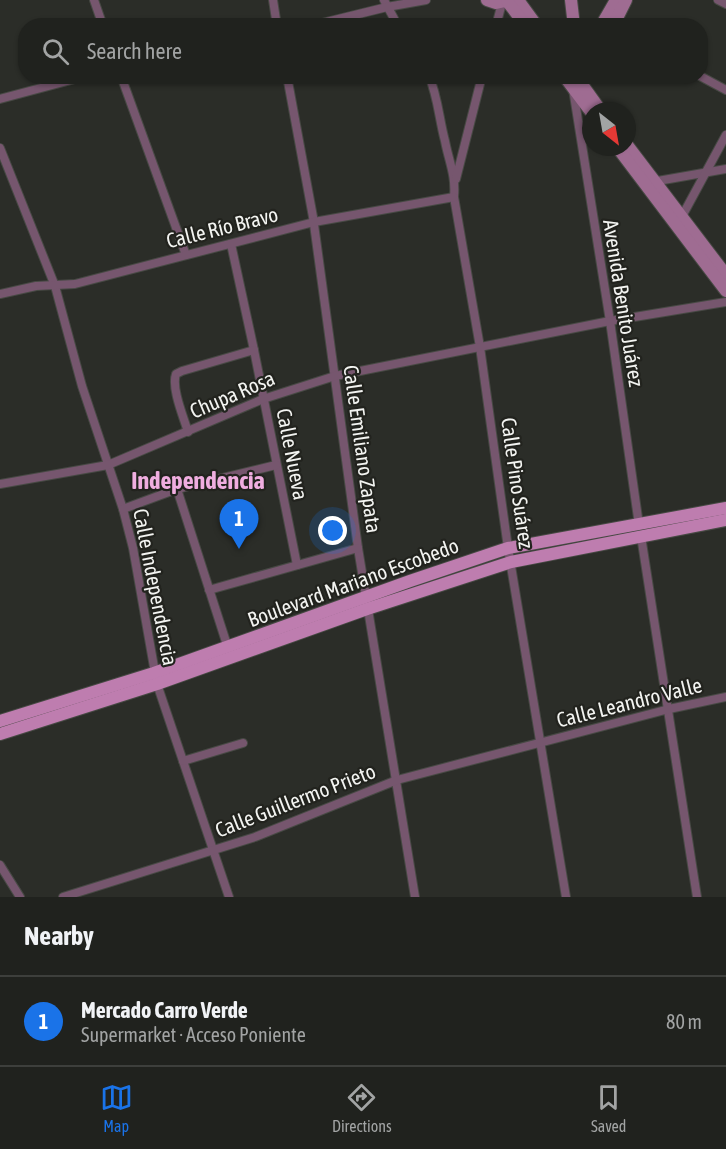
<!DOCTYPE html>
<html lang="en">
<head>
<meta charset="utf-8">
<style>
  :root { --surface:#20221e; --page:#2d2f2b; --text:#f1f3f6; --muted:#a2a4a4; --line:#3d3f3c; --accent:#1a73e8 }
  body { margin:0; font-family:"Asap Condensed",sans-serif; background:var(--page); color:var(--text) }
  .compass { position:absolute; left:582px; top:102px; width:54px; height:54px; border-radius:50%; background:var(--surface); box-shadow:0 2px 4px #0004; rotate:149deg }
  .you { position:absolute; left:333px; top:531px; width:21px; height:21px; margin:-15px; border:4px solid #fff; border-radius:50%; background:#1a73e8; box-shadow:0 0 0 9px #1a73e833 }
  .badge { display:grid; place-items:center; width:39px; height:39px; border-radius:50%; background:var(--accent); color:#fff; font-size:20px; font-weight:700 }
  .pin { position:absolute; translate:-50% -50px; filter:drop-shadow(0 2px 3px #0008) }
  .pin::after { content:''; position:absolute; top:32px; width:21px; height:18px; background:inherit; clip-path:polygon(0 0,100% 0,50% 100%) }
  .list { margin:0; padding:0; list-style:none }
  h2 { display:flex; justify-content:space-between; align-items:center; height:78px; margin:0; padding:0 24px; font-size:26px }
  h2 small { font-size:20px; font-weight:400; color:var(--muted) }
  .list li { display:grid; grid-template-columns:39px 1fr auto; gap:18px; align-items:center; box-sizing:border-box; height:90px; padding:0 24px; border-top:2px solid var(--line) }
  .list b { display:block; font-size:22px; white-space:nowrap }
  .list p { margin:0; font-size:20px; white-space:nowrap; color:var(--muted) }
  .list em { font-size:20px; font-style:normal; color:var(--muted) }
  .icon { flex:none; width:33px; height:33px; fill:none; stroke:currentColor; stroke-width:2; stroke-linecap:round; stroke-linejoin:round }
  .map { position:relative; flex:none; width:726px; height:897px; overflow:hidden }
  .search { position:absolute; background:var(--surface); box-shadow:0 2px 4px #0004; left:18px; right:18px; top:18px; height:66px; display:flex; align-items:center; gap:15px; box-sizing:border-box; padding:0 21px; border-radius:24px; color:var(--muted); font-size:22px }
  .sheet { height:168px; background:var(--surface) }
  nav { display:flex; justify-content:space-around; align-items:center; box-sizing:border-box; height:84px; border-top:2px solid var(--line); background:var(--surface); font-size:16px; color:var(--muted) }
  nav a { display:grid; justify-items:center; gap:3px }
  nav .on { color:var(--accent) }
  .map>svg:first-child { display:block }
</style>
</head>
<body>
<div class="map">
<svg width="726" height="897" viewBox="0 0 726 897">
  <rect width="100%" height="100%" fill="#2b2d28"/>
  <g fill="none" stroke-linecap="round" stroke-linejoin="round">
    <defs>
      <g id="street">
        <path d="M94,0L103,26"/>
        <path d="M273,0L277,26"/>
        <path d="M384,0L398,26"/>
        <path d="M718,0L726,4"/>
        <path d="M310,26L387,7L426,0"/>
        <path d="M496,26L502,3"/>
        <path d="M121,76L186,255"/>
        <path d="M287,76L313,217L358,548L415,897"/>
        <path d="M429,76C438,97 439,119 445,141C449,162 456,175 454,197L480,347L508,548L566,897"/>
        <path d="M700,76L726,90"/>
        <path d="M573,89L610,321L639,525L641,524"/>
        <path d="M0,99L86,76"/>
        <path d="M0,148L55,286L82,386L123,509L133,548L157,684L229,897"/>
        <path d="M456,179L482,76"/>
        <path d="M652,182L726,169"/>
        <path d="M680,220L726,135"/>
        <path d="M231,244L254,350L297,565"/>
        <path d="M0,294L36,286L75,284L314,222L454,197"/>
        <path d="M188,432C184,418 171,388 176,374L182,371L254,350"/>
        <path d="M0,484L108,465L263,399L335,376L610,321L726,302"/>
        <path d="M177,489L228,648"/>
        <path d="M123,509L177,489L276,465"/>
        <path d="M641,536L697,897"/>
        <path d="M209,590L358,548"/>
        <path d="M183,761L243,743"/>
        <path d="M0,865L20,897"/>
        <path d="M63,897L255,837L397,780L669,709L726,697"/>
      </g>
      <g id="secondary">
        <path d="M487,0L496,3L509,0"/>
        <path d="M518,0L537,26"/>
        <path d="M571,0L574,26"/>
        <path d="M507,1L526,26"/>
        <path d="M601,26L616,0"/>
        <path d="M613,26L626,0"/>
        <path d="M564,76L591,112"/>
        <path d="M576,76L601,111"/>
        <path d="M627,145L726,275"/>
        <path d="M617,147L726,291"/>
      </g>
      <g id="primary">
        <path d="M0,721L154,673L410,581L508,548L726,508"/>
        <path d="M0,734L157,684L367,609L511,562L726,520"/>
      </g>
    </defs>
    <use href="#street" stroke="#474944" stroke-width="10"/>
    <use href="#secondary" stroke="#474944" stroke-width="14"/>
    <use href="#primary" stroke="#474944" stroke-width="14"/>
    <use href="#street" stroke="#76566e" stroke-width="8"/>
    <use href="#secondary" stroke="#9f6c92" stroke-width="12"/>
    <use href="#primary" stroke="#be7daf" stroke-width="12"/>
  </g>
  <g text-anchor="middle" dominant-baseline="central" stroke-width="4.5" stroke-linejoin="round" paint-order="stroke">
    <g font-size="21" fill="#f3f4f1" stroke="#22231e">
      <text transform="translate(222 227) rotate(-14)">Calle Río Bravo</text>
      <text transform="translate(624 303) rotate(81)">Avenida Benito Juárez</text>
      <text transform="translate(232 394) rotate(-23)">Chupa Rosa</text>
      <text transform="translate(363 449) rotate(82)">Calle Emiliano Zapata</text>
      <text transform="translate(293 454) rotate(79)">Calle Nueva</text>
      <text transform="translate(518 483) rotate(82)">Calle Pino Suárez</text>
      <text transform="translate(353 582) rotate(-20)">Boulevard Mariano Escobedo</text>
      <text transform="translate(156 587) rotate(79)">Calle Independencia</text>
      <text transform="translate(629 702) rotate(-14)">Calle Leandro Valle</text>
      <text transform="translate(295 800) rotate(-21)">Calle Guillermo Prieto</text>
    </g>
    <g font-size="24" font-weight="bold" fill="#f0aee0" stroke="#22231e">
      <text x="198" y="480">Independencia</text>
    </g>
  </g>
</svg>
<svg class="compass" viewBox="-18 -18 36 36"><path d="M0-13l5 13h-10z" fill="#e53935"/><path d="M0 13l5-13h-10z" fill="#a2a4a4"/></svg>
<div class="you"></div>
<div class="pin badge" style="left:239px;top:549px">1</div>
<div class="search"><svg class="icon" aria-label="search" viewBox="0 0 24 24"><circle cx="10" cy="10" r="6"/><path d="M15 15l6 6"/></svg>Search here</div>
</div>
<section class="sheet">
<h2>Nearby<small></small></h2>
<ul class="list">
<li><span class="badge">1</span><div><b>Mercado Carro Verde</b><p>Supermarket · Acceso Poniente</p></div><em>80 m</em></li>
</ul>
</section>
<nav>
<a class="on"><svg class="icon" aria-label="map" viewBox="0 0 24 24"><path d="M3 6l6-2 6 2 6-2v14l-6 2-6-2-6 2zM9 4v14M15 6v14"/></svg>Map</a>
<a><svg class="icon" aria-label="directions" viewBox="0 0 24 24"><path d="M12 3l9 9-9 9-9-9zM9 14v-3h6M13 9l2 2-2 2"/></svg>Directions</a>
<a><svg class="icon" aria-label="saved" viewBox="0 0 24 24"><path d="M7 4h10v16l-5-4-5 4z"/></svg>Saved</a>
</nav>
</body>
</html>
